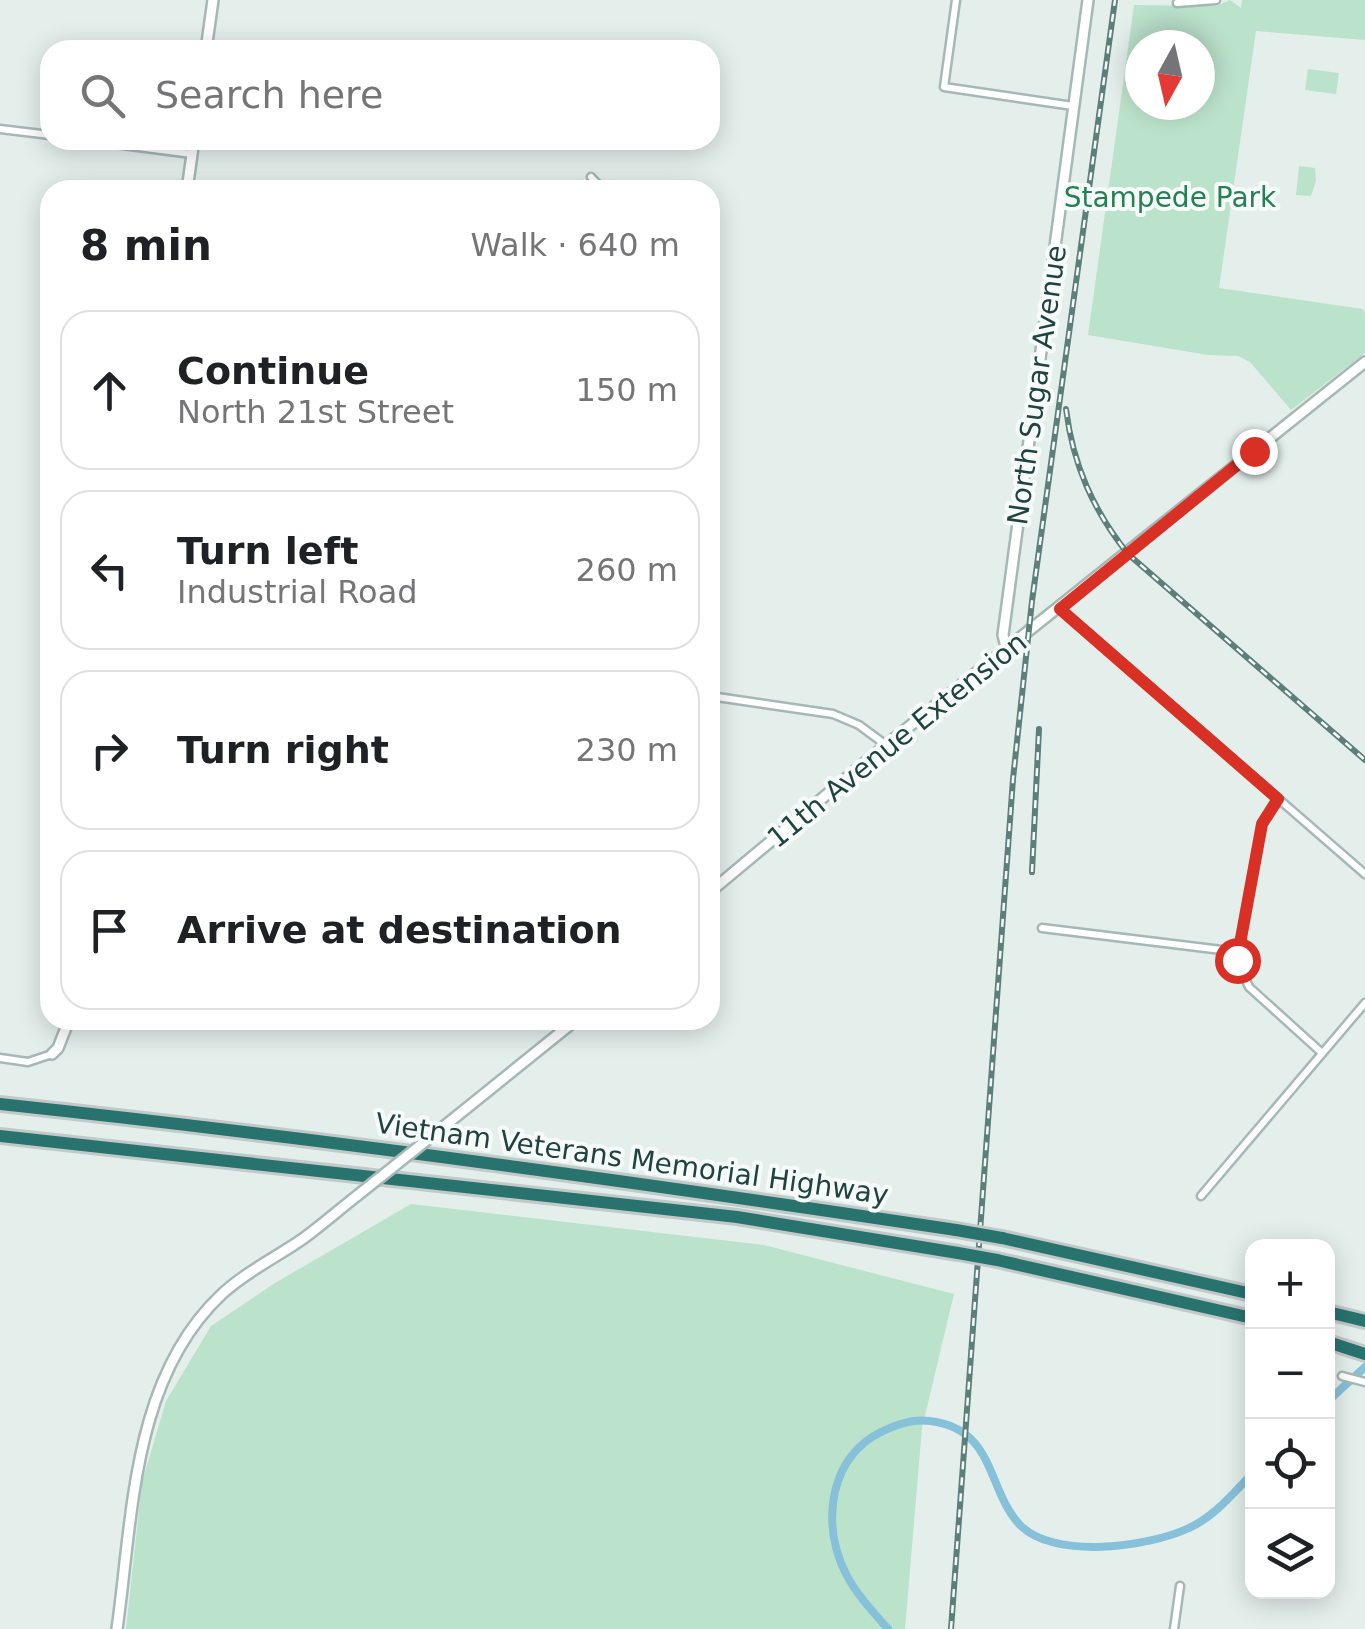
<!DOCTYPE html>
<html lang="en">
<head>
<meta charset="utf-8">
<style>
  :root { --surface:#fff; --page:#f6f6f6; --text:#202124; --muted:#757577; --line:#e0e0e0 }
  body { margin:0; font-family:"DejaVu Sans",sans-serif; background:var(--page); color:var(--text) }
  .controls { position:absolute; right:30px; bottom:30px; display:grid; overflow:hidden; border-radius:20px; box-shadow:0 5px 25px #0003 }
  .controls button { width:90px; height:90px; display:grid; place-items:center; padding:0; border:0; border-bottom:2px solid var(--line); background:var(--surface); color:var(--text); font:50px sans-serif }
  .compass { position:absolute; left:1125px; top:30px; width:90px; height:90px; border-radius:50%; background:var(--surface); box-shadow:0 5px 25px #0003; rotate:188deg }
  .stop { position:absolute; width:30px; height:30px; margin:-22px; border:8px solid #d93025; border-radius:50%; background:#fff }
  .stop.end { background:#d93025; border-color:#fff; box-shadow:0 2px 10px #0008 }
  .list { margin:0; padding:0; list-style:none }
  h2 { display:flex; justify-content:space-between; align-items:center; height:130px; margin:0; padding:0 40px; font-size:42px }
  h2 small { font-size:32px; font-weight:400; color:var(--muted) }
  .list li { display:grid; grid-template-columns:65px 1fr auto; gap:30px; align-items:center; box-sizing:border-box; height:160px; margin:0 20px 20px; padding:0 20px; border:2px solid var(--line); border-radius:30px }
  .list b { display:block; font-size:38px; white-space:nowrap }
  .list p { margin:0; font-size:32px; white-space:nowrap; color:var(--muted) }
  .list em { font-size:32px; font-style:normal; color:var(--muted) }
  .icon { flex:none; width:55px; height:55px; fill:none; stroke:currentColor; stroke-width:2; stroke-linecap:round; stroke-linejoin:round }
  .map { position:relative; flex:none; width:1365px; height:1629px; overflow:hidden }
  .search { position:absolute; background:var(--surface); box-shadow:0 5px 25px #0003; left:40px; top:40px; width:680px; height:110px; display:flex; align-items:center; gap:25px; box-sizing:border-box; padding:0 35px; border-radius:30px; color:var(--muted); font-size:38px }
  .panel { position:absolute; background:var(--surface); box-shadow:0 5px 25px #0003; left:40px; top:180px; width:680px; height:850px; border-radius:30px }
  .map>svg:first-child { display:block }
</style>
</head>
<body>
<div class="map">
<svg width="1365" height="1629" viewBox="0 0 1365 1629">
  <rect width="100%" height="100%" fill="#e4efec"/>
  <g fill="#bbe2cb" fill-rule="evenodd">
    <path d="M1230,0L1241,8L1242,0H1365V40L1256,31L1219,288L1363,309L1365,314V353L1291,410L1250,362L1238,356L1208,355L1088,335L1134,5L1216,6ZM1200,45V105H1140V45Z"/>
    <path d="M1308,69L1339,73L1336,94L1305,90Z"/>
    <path d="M1299,166L1315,168L1316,181L1311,196L1296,195Z"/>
    <path d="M411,1204L764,1245L954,1294L922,1428L905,1629H126L142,1482L166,1401L211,1326L275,1283Z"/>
  </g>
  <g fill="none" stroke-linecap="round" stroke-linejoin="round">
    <g stroke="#87c1d9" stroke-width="8">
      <path d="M1328,1401L1365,1367"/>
      <path d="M888,1629C873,1612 857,1595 846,1574C823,1529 827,1467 872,1437C889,1427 910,1418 930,1421C996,1429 986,1489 1020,1525C1054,1560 1149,1547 1189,1528C1214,1517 1233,1493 1252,1474"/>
    </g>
    <defs>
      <g id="minor">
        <path d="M956,0L944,87L1073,106"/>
        <path d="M1177,3L1216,0"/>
        <path d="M0,129L50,135"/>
        <path d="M84,140L192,154"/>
        <path d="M591,177L603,190"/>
        <path d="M710,394L713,395"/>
        <path d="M1060,609L1365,874"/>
        <path d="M710,696L833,714L859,725L886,745"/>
        <path d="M1277,799L1262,823L1237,960L1249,987L1322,1053"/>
        <path d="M1042,928L1238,952"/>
        <path d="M0,1058L28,1062L52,1054"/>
        <path d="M1201,1196L1365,1003"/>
        <path d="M1342,1376L1365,1382"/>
        <path d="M1174,1629L1180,1586"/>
      </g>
      <g id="tertiary">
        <path d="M206,50L213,0"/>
        <path d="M187,190L194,140"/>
        <path d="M1007,651L1003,635L1088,0"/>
        <path d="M710,892L886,745L1365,362"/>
        <path d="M52,1054L58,1048L69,1020"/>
        <path d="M432,1136L576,1020"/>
        <path d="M117,1629C133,1515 132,1378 222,1294C247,1271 277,1257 304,1238C323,1224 340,1209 358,1195"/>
      </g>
      <g id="motorway">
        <path d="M0,1104C319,1138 638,1182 956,1230"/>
        <path d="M0,1136L737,1217L958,1253"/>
        <path d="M1002,1238L1252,1294"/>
        <path d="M997,1260L1252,1318"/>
        <path d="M1328,1312L1365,1321"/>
        <path d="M1328,1342L1365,1354"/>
      </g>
    </defs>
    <use href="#minor" stroke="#a6b8b5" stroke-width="11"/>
    <use href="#tertiary" stroke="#a6b8b5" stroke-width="14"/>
    <use href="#motorway" stroke="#c1cac9" stroke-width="18"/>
    <use href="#minor" stroke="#fff" stroke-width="6"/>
    <use href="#tertiary" stroke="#fff" stroke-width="9"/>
    <use href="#motorway" stroke="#29736e" stroke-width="12"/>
    <defs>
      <g id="rail">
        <path d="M1066,409C1073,465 1093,510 1128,554L1365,760"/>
        <path d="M1032,872L1039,729"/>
        <path d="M951,1629L1013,779L1032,601L1115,0"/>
      </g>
    </defs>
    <use href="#rail" stroke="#5c7f7a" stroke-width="6"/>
    <use href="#rail" stroke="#f6fbf9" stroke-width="2.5" stroke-dasharray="8" stroke-linecap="butt"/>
    <defs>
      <path id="tertiary-bridge" d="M358,1195L432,1136"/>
      <g id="motorway-bridge">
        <path d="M956,1230L1002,1238"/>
        <path d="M958,1253L997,1260"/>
      </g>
    </defs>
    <use href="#tertiary-bridge" stroke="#a6b8b5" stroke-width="14" stroke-linecap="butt"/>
    <use href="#motorway-bridge" stroke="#c1cac9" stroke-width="18" stroke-linecap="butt"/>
    <use href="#tertiary-bridge" stroke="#fff" stroke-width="9"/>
    <use href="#motorway-bridge" stroke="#29736e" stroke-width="12"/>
  </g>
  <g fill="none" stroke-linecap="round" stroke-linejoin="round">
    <path stroke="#d93025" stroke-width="12" d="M1237,960L1262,824L1278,799L1060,609L1254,451"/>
  </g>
  <g text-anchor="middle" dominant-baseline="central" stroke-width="8" stroke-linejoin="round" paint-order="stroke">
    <g font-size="28" fill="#267f55" stroke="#f6fbf9">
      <text x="1170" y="197">Stampede Park</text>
    </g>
    <g font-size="28" fill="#21433f" stroke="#f6fbf9">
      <text transform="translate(1037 385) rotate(-82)">North Sugar Avenue</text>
      <text transform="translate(897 740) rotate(-39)">11th Avenue Extension</text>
      <text transform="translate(632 1159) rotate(8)">Vietnam Veterans Memorial Highway</text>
    </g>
  </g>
</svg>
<div class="controls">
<button>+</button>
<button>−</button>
<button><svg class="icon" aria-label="locate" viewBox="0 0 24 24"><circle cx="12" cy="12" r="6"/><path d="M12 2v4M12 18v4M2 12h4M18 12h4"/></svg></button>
<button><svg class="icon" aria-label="layers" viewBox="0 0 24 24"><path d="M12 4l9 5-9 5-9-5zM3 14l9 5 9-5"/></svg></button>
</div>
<svg class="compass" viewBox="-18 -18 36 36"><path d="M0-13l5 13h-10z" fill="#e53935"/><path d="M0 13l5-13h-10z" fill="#757577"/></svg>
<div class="stop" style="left:1237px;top:960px"></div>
<div class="stop end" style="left:1254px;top:451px"></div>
<div class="search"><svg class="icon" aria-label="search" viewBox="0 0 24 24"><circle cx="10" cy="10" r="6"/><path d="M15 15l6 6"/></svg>Search here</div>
<section class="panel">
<h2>8 min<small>Walk · 640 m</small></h2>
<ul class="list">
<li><svg class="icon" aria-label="ahead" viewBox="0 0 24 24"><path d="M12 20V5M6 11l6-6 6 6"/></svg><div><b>Continue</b><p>North 21st Street</p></div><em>150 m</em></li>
<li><svg class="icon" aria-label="left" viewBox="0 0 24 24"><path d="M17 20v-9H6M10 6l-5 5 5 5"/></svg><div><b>Turn left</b><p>Industrial Road</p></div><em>260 m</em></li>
<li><svg class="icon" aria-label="right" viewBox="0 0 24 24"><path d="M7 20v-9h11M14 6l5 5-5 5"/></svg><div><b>Turn right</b></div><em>230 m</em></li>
<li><svg class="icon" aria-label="arrive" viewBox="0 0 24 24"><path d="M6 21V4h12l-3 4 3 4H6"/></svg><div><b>Arrive at destination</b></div></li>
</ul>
</section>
</div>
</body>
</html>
